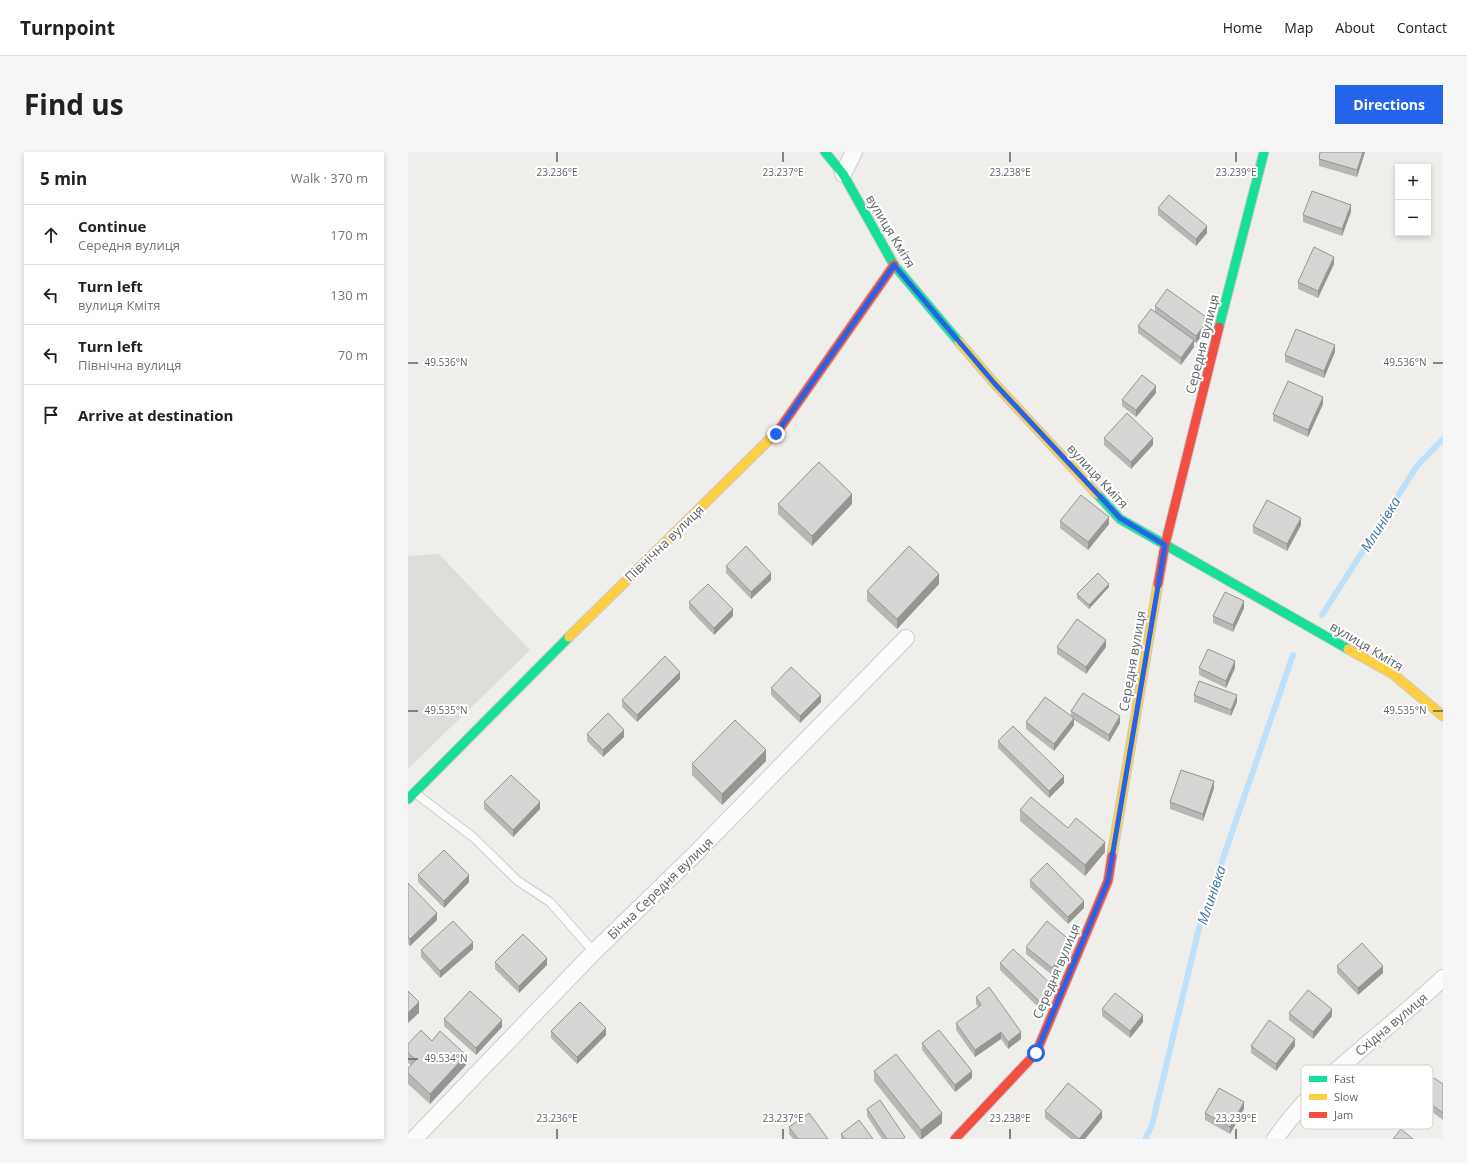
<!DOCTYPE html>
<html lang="en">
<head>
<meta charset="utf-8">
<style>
  :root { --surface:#fff; --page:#f6f6f6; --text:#202124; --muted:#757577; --line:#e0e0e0; --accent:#2563eb }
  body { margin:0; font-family:"Open Sans",sans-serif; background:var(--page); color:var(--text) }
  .controls { position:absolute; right:12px; top:12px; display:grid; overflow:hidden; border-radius:0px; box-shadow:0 2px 6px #0003 }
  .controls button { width:36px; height:36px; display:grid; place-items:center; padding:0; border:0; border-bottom:1px solid var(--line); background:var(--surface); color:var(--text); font:20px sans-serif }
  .stop { position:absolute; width:12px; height:12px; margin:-9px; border:3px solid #2563eb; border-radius:50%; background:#fff }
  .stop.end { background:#2563eb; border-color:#fff; box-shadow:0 1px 4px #0008 }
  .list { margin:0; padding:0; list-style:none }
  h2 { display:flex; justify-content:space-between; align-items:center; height:52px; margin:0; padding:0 16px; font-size:17px }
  h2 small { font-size:13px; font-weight:400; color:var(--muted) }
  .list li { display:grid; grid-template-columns:26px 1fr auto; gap:12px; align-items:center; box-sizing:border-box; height:60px; padding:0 16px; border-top:1px solid var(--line) }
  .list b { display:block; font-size:15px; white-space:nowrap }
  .list p { margin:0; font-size:13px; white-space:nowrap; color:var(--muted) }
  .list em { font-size:13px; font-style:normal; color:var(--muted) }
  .icon { flex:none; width:22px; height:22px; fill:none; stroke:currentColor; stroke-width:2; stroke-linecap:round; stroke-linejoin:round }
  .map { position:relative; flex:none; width:1035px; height:987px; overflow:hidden; border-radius:0px }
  header { display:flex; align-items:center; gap:24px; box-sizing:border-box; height:56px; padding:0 20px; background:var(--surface); border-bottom:1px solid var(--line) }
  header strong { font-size:19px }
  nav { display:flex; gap:22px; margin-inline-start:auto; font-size:14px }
  .intro { display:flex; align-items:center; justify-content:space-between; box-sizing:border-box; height:96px; padding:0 24px }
  h1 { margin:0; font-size:28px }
  .button { padding:10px 18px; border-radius:0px; background:var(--accent); color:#fff; font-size:14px; font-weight:700 }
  main { display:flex; gap:24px; padding:0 24px }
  aside { flex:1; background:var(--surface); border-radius:0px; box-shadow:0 2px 6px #0003 }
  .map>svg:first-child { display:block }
</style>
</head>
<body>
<header>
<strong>Turnpoint</strong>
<nav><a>Home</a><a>Map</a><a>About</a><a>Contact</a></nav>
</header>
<div class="intro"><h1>Find us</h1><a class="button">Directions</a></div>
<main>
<aside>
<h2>5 min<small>Walk · 370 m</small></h2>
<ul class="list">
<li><svg class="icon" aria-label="ahead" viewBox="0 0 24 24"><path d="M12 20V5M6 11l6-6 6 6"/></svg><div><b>Continue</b><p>Середня вулиця</p></div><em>170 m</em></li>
<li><svg class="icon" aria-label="left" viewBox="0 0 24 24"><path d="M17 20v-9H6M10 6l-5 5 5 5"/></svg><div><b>Turn left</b><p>вулиця Кмітя</p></div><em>130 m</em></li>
<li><svg class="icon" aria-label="left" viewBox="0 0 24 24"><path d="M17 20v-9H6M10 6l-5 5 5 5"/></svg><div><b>Turn left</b><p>Північна вулиця</p></div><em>70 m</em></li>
<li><svg class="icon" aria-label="arrive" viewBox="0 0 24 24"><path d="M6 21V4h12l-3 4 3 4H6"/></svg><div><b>Arrive at destination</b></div></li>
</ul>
</aside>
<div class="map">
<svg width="1035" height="987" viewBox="0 0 1035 987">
  <rect width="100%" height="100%" fill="#efeeea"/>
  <path fill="#dfddda" d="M31,402L122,498L0,617V404Z"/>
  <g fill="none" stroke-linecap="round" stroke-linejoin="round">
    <g stroke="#bfe0f9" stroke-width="6">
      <path d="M914,463L1009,314L1035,287"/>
      <path d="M737,987L744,973L791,776L885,503"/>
    </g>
    <defs>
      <path id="lane" d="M7,641L65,685L110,729L142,750L186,800"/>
      <g id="street">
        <path d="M435,22L446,0"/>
        <path d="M6,987L186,800L284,705L498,486"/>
        <path d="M867,987C913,921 978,881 1035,826"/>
      </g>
      <g id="fast">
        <path d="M417,0L435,22L486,113L551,190"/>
        <path d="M811,175L856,0"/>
        <path d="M689,342L712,367L940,497"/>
        <path d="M0,647L161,485"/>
      </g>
      <g id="slow">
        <path d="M551,190L587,232L689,342"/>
        <path d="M161,485L370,279"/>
        <path d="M940,497L985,522L1035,564"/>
        <path d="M704,704L750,432"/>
      </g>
      <g id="jam">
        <path d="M370,279L486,113"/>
        <path d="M750,432L757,393L811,175"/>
        <path d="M547,987L628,901L700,729L704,704"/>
      </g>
    </defs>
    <use href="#lane" stroke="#cbcccc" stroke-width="10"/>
    <use href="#street" stroke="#cbcccc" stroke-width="18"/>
    <use href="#fast" stroke="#cacacb" stroke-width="11"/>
    <use href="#slow" stroke="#cacacb" stroke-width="11"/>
    <use href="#jam" stroke="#cacacb" stroke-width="11"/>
    <use href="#lane" stroke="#fdfcfc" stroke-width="8"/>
    <use href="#street" stroke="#fdfcfc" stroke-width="16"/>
    <use href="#fast" stroke="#16e098" stroke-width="9"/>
    <use href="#slow" stroke="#ffcf43" stroke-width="9"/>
    <use href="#jam" stroke="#f24e42" stroke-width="9"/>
  </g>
  <g fill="#b8b7b5">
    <path d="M912,0H957L949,25L911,14V7Z"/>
    <path d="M750,56L799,81L788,94L750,63Z"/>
    <path d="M943,60L934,84L895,70V63Z"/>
    <path d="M926,112L910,146L890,137V130Z"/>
    <path d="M747,154L801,174L788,191L786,190V195L773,213L730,181V174L747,159Z"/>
    <path d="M927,200L916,226L877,210V203Z"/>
    <path d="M748,241L728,265L714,254V248Z"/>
    <path d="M915,252L900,285L865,269V262Z"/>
    <path d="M696,286L745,293L723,317L696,293Z"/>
    <path d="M370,352H444L404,394L370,362Z"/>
    <path d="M652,369L701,372L680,398L652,376Z"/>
    <path d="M893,373L879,399L845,381V374Z"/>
    <path d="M318,414L363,428L343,447L318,421Z"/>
    <path d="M531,432L489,477L459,449V439Z"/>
    <path d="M701,435L681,457L669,446V442Z"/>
    <path d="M281,450L325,464L306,483L281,457Z"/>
    <path d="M836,456L825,480L805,471V464Z"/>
    <path d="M649,495H698L678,522L649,502Z"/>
    <path d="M791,516H827L818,536L791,523Z"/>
    <path d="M272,527L229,570L214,555V548Z"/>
    <path d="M363,536L413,550L392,571L363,543Z"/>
    <path d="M786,543L829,550L823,564L786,550Z"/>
    <path d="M663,559L712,571L701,590L666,568V573L646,599L618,577V570L663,564Z"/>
    <path d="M179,582L216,585L195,605L179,589Z"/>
    <path d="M590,589L656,631L641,646L590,596Z"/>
    <path d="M358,609L314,653L284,623V612Z"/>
    <path d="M806,636L795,669L762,657V650Z"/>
    <path d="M76,650L132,657L105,685L76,657Z"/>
    <path d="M612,658L660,676L697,700L677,724L612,669Z"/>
    <path d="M10,723L61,730L36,756L10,730Z"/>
    <path d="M622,728L676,756L660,772L622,735Z"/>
    <path d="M0,731L29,768L2,794L0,792Z"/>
    <path d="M618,795L665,798L644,823L618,802Z"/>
    <path d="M65,797L32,826L13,805V798Z"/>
    <path d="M87,810L139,813L111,841L87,817Z"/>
    <path d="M592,811L646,842L632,857L592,818Z"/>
    <path d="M929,814L975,821L950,843L929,821Z"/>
    <path d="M568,845L613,887L600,897L593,887L567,905L548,878V871L570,855L568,852Z"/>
    <path d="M694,857L735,870L722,886L694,864Z"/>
    <path d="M881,861L924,864L905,887L881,868Z"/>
    <path d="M36,867L94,875L68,903L36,874Z"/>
    <path d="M143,879L198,883L169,912L143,886Z"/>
    <path d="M24,889L58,913L22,952L0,932V916L3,913L0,911V892Z"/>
    <path d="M514,891L564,926L547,940L514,898Z"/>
    <path d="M843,894H887L868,919L843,901Z"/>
    <path d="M466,919L534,971L514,987H512L466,929Z"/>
    <path d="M1035,932V968L1012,951V944Z"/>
    <path d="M459,957L497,987H474L459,964Z"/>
    <path d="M836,957L822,982L797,968V961Z"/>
    <path d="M637,959L694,966L677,987H663L637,966Z"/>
    <path d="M381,975L420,987H385L381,982Z"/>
    <path d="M433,982L465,987H433Z"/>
  </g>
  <g fill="#969594">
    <path d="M955,0H957L949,25V18Z"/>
    <path d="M943,53V60L934,84V77Z"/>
    <path d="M799,74V81L788,94V87Z"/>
    <path d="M926,105V112L910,146V139Z"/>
    <path d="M801,167V174L788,191V184Z"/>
    <path d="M786,188V195L773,213V206Z"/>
    <path d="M927,193V200L916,226V219Z"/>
    <path d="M748,234V241L728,265V258Z"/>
    <path d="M915,245V252L900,285V278Z"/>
    <path d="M745,286V293L723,317V310Z"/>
    <path d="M444,342V352L404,394V384Z"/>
    <path d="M701,365V372L680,398V390Z"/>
    <path d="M893,366V373L879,399V392Z"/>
    <path d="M363,421V428L343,447V440Z"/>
    <path d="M531,422V432L489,477V467Z"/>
    <path d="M701,432V435L681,457V453Z"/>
    <path d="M836,449V456L825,480V473Z"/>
    <path d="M325,457V464L306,483V476Z"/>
    <path d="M698,488V495L678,522V515Z"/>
    <path d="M827,509V516L818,536V529Z"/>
    <path d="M272,520V527L229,570V563Z"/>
    <path d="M413,543V550L392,571V564Z"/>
    <path d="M829,543V550L823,564V558Z"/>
    <path d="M712,564V571L701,590V583Z"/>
    <path d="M666,566V573L646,599V592Z"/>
    <path d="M216,578V585L195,605V598Z"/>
    <path d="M358,598V609L314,653V642Z"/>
    <path d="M656,624V631L641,646V639Z"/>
    <path d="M806,629V636L795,669V662Z"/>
    <path d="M132,650V657L105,685V678Z"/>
    <path d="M697,690V700L677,724V713Z"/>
    <path d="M61,723V730L36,756V749Z"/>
    <path d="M676,749V756L660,772V765Z"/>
    <path d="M29,761V768L2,794V787Z"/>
    <path d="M65,790V797L32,826V819Z"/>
    <path d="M665,791V798L644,823V816Z"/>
    <path d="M139,806V813L111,841V834Z"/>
    <path d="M975,814V821L950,843V836Z"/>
    <path d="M646,835V842L632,857V850Z"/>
    <path d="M11,850V861L0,871V861Z"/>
    <path d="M924,857V864L905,887V880Z"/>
    <path d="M735,863V870L722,886V879Z"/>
    <path d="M94,868V875L68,903V896Z"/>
    <path d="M198,876V883L169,912V905Z"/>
    <path d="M593,880V887L567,905V898Z"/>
    <path d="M613,880V887L600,897V890Z"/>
    <path d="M887,887V894L868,919V912Z"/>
    <path d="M58,903V913L22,952V942Z"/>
    <path d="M564,919V926L547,940V933Z"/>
    <path d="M836,950V957L822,982V975Z"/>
    <path d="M694,959V966L677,987H671Z"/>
    <path d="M534,961V971L514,987H513V978Z"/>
  </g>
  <g fill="#d6d5d3" stroke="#969594">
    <path d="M912,0H955L949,18L911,7Z"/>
    <path d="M904,39L943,53L934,77L895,63Z"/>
    <path d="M761,43L799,74L788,87L750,56Z"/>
    <path d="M906,95L926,105L910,139L890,130Z"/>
    <path d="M759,137L801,167L788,184L747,154Z"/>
    <path d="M743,157L786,188L773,206L730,174Z"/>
    <path d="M888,177L927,193L916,219L877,203Z"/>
    <path d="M734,223L748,234L728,258L714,248Z"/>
    <path d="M880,229L915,245L900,278L865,262Z"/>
    <path d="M719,261L745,286L723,310L696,286Z"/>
    <path d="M411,310L444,342L404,384L370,352Z"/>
    <path d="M673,343L701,365L680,390L652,369Z"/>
    <path d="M859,348L893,366L879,392L845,374Z"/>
    <path d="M338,394L363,421L343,440L318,414Z"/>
    <path d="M501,394L531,422L489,467L459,439Z"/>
    <path d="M690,421L701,432L681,453L669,442Z"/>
    <path d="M300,432L325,457L306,476L281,450Z"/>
    <path d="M817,440L836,449L825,473L805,464Z"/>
    <path d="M669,467L698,488L678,515L649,495Z"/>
    <path d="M800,497L827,509L818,529L791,516Z"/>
    <path d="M257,504L272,520L229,563L214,548Z"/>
    <path d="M383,515L413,543L392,564L363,536Z"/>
    <path d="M791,529L829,543L823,558L786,543Z"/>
    <path d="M675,541L712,564L701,583L663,559Z"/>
    <path d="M637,545L666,566L646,592L618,570Z"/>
    <path d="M200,561L216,578L195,598L179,582Z"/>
    <path d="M327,568L358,598L314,642L284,612Z"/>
    <path d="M605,574L656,624L641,639L590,589Z"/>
    <path d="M773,618L806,629L795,662L762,650Z"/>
    <path d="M103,623L132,650L105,678L76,650Z"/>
    <path d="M623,645L660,676L668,666L697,690L677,713L612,658Z"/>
    <path d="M36,698L61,723L36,749L10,723Z"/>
    <path d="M639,711L676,749L660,765L622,728Z"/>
    <path d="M0,731L29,761L2,787L0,785Z"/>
    <path d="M45,769L65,790L32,819L13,798Z"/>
    <path d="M639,769L665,791L644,816L618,795Z"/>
    <path d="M115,782L139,806L111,834L87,810Z"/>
    <path d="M954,791L975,814L950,836L929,814Z"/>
    <path d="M605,797L646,835L632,850L592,811Z"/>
    <path d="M581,835L613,880L600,890L593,880L567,898L548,871L573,853L568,845Z"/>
    <path d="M900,838L924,857L905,880L881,861Z"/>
    <path d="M0,839L11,850L0,861Z"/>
    <path d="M62,839L94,868L68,896L36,867Z"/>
    <path d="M707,841L735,863L722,879L694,857Z"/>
    <path d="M172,850L198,876L169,905L143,879Z"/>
    <path d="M861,868L887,887L868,912L843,894Z"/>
    <path d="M13,878L24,889L32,879L58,903L22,942L0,921V916L8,908L0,901V892Z"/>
    <path d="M531,878L564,919L547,933L514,891Z"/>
    <path d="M488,902L534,961L513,978L466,919Z"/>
    <path d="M1026,926L1035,932V961L1012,944Z"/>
    <path d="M660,931L694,959L671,987L637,959Z"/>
    <path d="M811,936L836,950L822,975L797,961Z"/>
    <path d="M472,948L497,985L495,987H479L459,957Z"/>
    <path d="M401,961L420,987H390L381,975Z"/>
    <path d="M451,968L465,987H437L433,982Z"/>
    <path d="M993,977L1005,987H985Z"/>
  </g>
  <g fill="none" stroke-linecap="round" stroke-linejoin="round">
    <path stroke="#2563eb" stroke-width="5" d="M368,282L486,113L587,232L712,366L757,393L700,729L628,901"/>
  </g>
  <path fill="none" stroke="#5f6368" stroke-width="1.5" d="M149,0V10M375,0V10M602,0V10M828,0V10M0,211H10M1025,211H1035M0,559H10M1025,559H1035M0,907H10M149,977V987M375,977V987M602,977V987M828,977V987"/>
  <g text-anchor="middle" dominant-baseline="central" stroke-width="4" stroke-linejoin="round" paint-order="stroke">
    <g font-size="13" fill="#5f6368" stroke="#fff">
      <text transform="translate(483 79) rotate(59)">вулиця Кмітя</text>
      <text transform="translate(794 192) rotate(-76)">Середня вулиця</text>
      <text transform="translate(690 324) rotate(47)">вулиця Кмітя</text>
      <text transform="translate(256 391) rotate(-44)">Північна вулиця</text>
      <text transform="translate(959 494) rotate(31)">вулиця Кмітя</text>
      <text transform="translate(724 509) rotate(-80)">Середня вулиця</text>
      <text transform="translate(252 736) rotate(-44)">Бічна Середня вулиця</text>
      <text transform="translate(648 819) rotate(-67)">Середня вулиця</text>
      <text transform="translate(983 872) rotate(-40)">Східна вулиця</text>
    </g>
    <g font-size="14" font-style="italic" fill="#4174aa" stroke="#fff">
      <text transform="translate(972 372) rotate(-58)">Млинівка</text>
      <text transform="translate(803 743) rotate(-71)">Млинівка</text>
    </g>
  </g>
  <rect x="893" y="913" width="132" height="64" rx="6" fill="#fff" stroke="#cfd0d2" stroke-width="1"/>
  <rect x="901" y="924" width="18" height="6" fill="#16e098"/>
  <rect x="901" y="942" width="18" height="6" fill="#ffcf43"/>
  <rect x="901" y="960" width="18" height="6" fill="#f24e42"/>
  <g font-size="11" fill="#5f6368">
    <text x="926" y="931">Fast</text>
    <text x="926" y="949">Slow</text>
    <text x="926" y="967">Jam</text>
  </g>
  <g font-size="10" text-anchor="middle" fill="#5f6368" stroke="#fff" stroke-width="4" stroke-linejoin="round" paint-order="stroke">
    <text x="149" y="24">23.236°E</text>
    <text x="375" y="24">23.237°E</text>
    <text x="602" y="24">23.238°E</text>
    <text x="828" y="24">23.239°E</text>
    <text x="38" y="214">49.536°N</text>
    <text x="997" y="214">49.536°N</text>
    <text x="38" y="562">49.535°N</text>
    <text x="997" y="562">49.535°N</text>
    <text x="38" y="910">49.534°N</text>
    <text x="149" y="970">23.236°E</text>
    <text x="375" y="970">23.237°E</text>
    <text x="602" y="970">23.238°E</text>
    <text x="828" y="970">23.239°E</text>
  </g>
</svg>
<div class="controls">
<button>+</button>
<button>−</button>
</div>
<div class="stop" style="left:628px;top:901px"></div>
<div class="stop end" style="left:368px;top:282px"></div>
</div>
</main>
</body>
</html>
